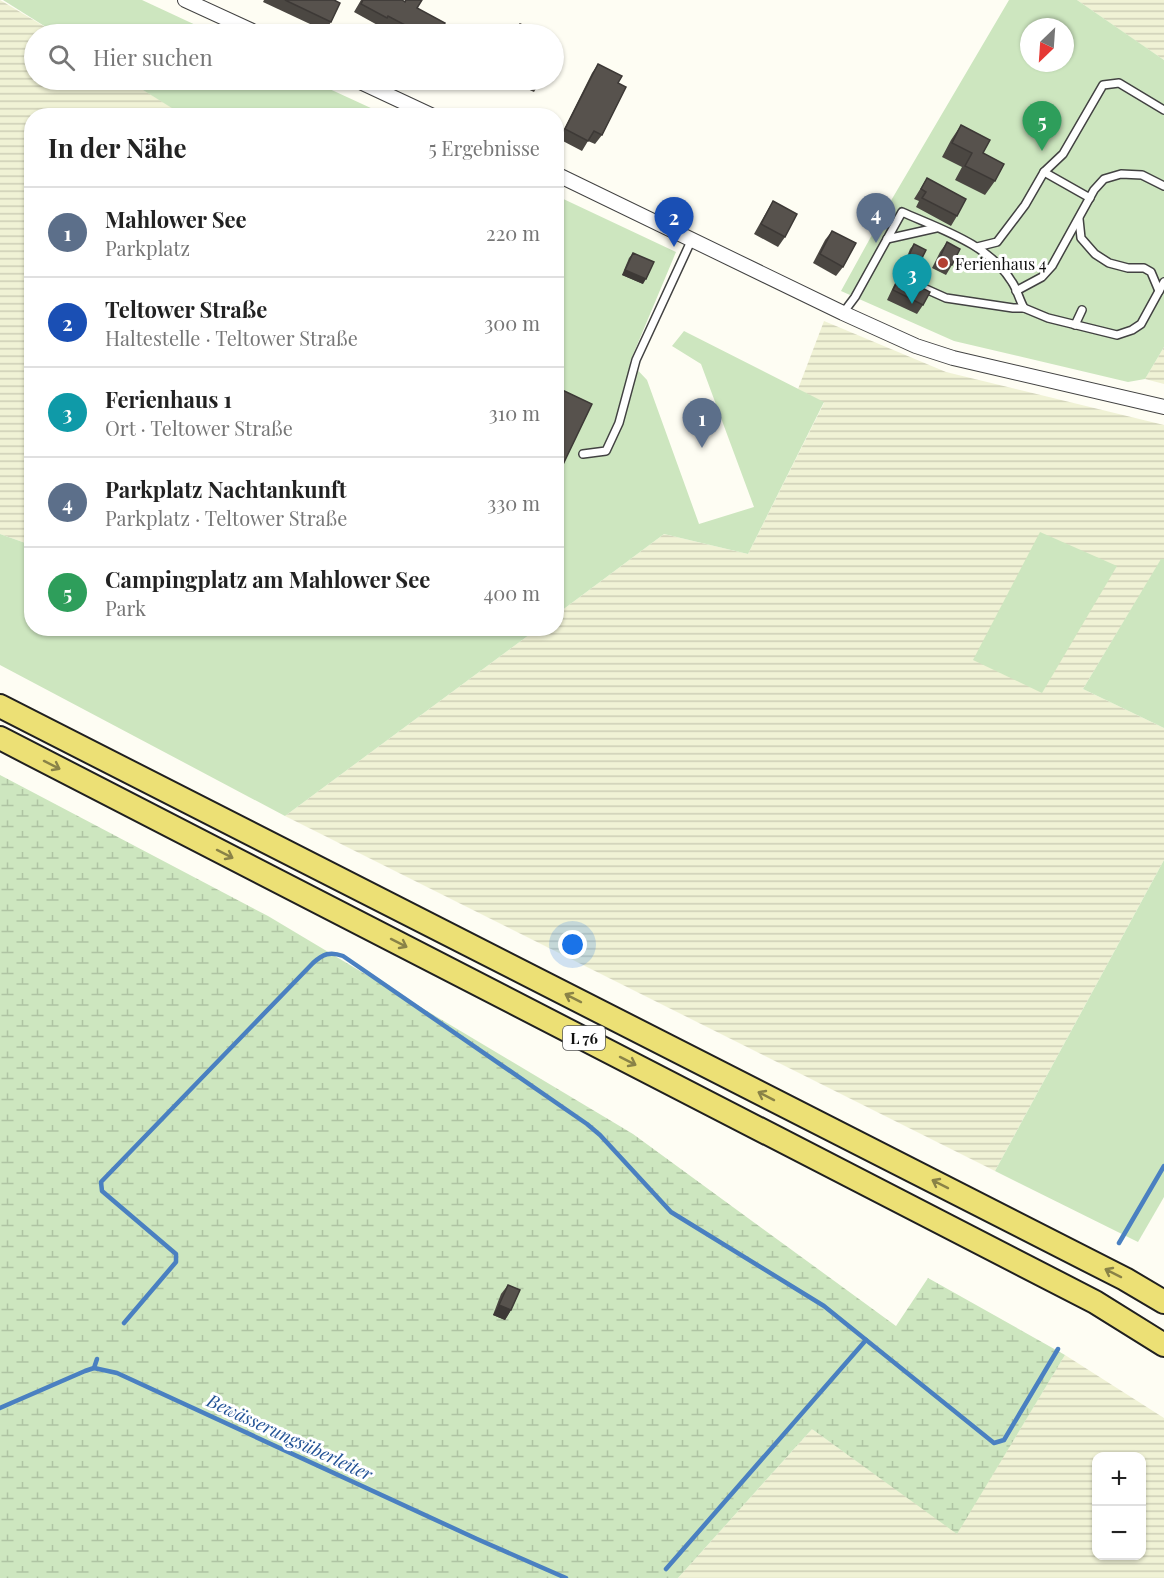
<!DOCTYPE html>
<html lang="de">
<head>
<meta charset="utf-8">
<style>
  :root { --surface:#fff; --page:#f6f6f6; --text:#222; --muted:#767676; --line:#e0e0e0; --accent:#b34034 }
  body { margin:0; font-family:"Playfair Display",serif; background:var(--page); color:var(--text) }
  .controls { position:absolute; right:18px; bottom:18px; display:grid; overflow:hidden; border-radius:12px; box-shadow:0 2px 4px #0004 }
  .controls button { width:54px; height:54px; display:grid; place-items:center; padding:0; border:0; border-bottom:2px solid var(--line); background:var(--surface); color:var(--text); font:30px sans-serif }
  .compass { position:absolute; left:1020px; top:18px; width:54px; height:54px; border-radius:50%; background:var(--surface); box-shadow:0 2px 4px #0004; rotate:205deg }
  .you { position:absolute; left:573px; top:945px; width:21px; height:21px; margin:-15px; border:4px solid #fff; border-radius:50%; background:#1a73e8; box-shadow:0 0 0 9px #1a73e833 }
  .badge { display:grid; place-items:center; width:39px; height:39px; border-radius:50%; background:var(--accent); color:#fff; font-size:20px; font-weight:700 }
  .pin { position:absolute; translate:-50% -50px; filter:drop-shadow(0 2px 3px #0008) }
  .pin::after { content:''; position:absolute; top:32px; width:21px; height:18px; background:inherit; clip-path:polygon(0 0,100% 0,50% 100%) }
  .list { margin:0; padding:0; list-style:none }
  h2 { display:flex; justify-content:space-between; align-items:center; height:78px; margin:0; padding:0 24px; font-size:26px }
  h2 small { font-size:20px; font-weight:400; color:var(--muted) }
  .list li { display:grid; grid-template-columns:39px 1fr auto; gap:18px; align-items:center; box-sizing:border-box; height:90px; padding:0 24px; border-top:2px solid var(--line) }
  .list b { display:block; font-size:22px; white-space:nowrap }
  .list p { margin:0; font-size:20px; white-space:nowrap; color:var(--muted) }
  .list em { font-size:20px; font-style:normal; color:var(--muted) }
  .icon { flex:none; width:33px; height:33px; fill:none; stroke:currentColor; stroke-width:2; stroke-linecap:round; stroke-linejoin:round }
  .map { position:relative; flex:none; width:1164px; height:1578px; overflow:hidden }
  .search { position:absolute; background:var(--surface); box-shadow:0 2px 4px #0004; left:24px; top:24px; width:540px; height:66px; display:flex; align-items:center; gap:15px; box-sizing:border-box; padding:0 21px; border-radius:33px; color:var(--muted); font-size:22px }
  .panel { position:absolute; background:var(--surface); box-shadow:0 2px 4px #0004; left:24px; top:108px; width:540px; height:528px; border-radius:24px }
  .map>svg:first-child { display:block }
</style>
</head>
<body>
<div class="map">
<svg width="1164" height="1578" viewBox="0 0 1164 1578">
  <defs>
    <pattern id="farmland-rules" width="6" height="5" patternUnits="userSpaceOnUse" patternTransform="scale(1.5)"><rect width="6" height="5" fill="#f0f2d5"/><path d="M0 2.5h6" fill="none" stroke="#cdceb6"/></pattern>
    <pattern id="wetland-marsh" width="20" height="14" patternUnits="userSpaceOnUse" patternTransform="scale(1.5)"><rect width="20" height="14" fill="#cde6bf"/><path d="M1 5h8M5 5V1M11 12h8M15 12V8" fill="none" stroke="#afc4a3"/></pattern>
  </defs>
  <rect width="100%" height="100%" fill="#fefdf3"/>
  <g fill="url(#farmland-rules)" fill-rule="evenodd">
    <path d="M0,0L57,34H34V80H127L176,110L178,115L32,116L31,545L0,534Z"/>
    <path d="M1077,0H1164V60L1136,41Z"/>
    <path d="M824,321L946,372L1164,425V559L1161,560L1083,689L1164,728V860L995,1171L285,816L537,629L556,628L557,614L664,534L748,554L824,403L798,389Z"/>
    <path d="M1164,347V384L1145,379Z"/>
    <path d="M1065,1355L1164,1418V1578H678L812,1429L957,1533ZM1096,1456H1142V1556H1096Z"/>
  </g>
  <g fill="#cde6bf" fill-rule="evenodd">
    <path d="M3,0H142L215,34H57Z"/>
    <path d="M1009,0H1077L1164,60V347L1145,379L1128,382L954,341L841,291L889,204ZM1029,27H1065V63H1029Z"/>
    <path d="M127,80H310L386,115H178L175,110Z"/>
    <path d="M557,196L676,252L630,362L647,380L699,524L754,507L701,364L672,346L684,331L824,402L748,554L664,534L557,614Z"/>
    <path d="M1040,532L1117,566L1042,693L973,660Z"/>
    <path d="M0,534L31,545L32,628L537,629L285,816L0,665Z"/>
    <path d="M1161,559H1164V728L1083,689Z"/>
    <path d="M1164,860V1197L1138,1242L995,1171Z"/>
  </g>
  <path fill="url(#wetland-marsh)" d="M0,775L268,916L633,1134L896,1326L928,1278L1065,1355L957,1534L812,1429L678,1578H0Z"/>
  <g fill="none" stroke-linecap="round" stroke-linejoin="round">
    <g stroke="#4a80c1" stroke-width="4.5">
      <path d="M1119,1243L1164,1166"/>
      <path d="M124,1323L176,1262V1254L102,1191L101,1182L313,963C323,954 330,951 343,956L587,1124L600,1135L671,1212L824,1306L994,1443L1004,1440L1058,1349"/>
      <path d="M94,1368L97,1359"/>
      <path d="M0,1408L85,1371L94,1368L117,1373L477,1539L566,1578"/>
      <path d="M666,1569L866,1340"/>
    </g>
    <defs>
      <g id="service">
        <path d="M1044,172L1090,198"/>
        <path d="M1079,219L1081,238L1095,254L1109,263L1128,268H1144L1151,272L1159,291"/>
        <path d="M887,239L936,228"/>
        <path d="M977,247L997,242L1025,205L1044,172L1063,154L1103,85L1119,83L1164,110"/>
        <path d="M899,277L946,298L1013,308H1024"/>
        <path d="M1016,291L1042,277L1052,266L1094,190L1104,179L1121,174L1142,175L1164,186"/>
        <path d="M843,313L855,297L902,212C940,229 989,244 1012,282C1017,289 1019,299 1024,308L1048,318L1117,335L1132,330L1141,324L1164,282"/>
        <path d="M1075,325L1082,310"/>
        <path d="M583,454L606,451L619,423L636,360L692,239"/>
      </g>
      <g id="minor">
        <path d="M185,0L259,34"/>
        <path d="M356,80L433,116"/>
        <path d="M556,174L843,313L916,346L953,358L1164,407"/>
      </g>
      <g id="primary">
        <path d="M0,706L1125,1279L1164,1302"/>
        <path d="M0,738L1095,1302L1164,1345"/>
      </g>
    </defs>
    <use href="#service" stroke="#424242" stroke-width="10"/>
    <use href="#minor" stroke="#424242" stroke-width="16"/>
    <use href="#primary" stroke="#202020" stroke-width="26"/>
    <use href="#service" stroke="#fff" stroke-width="7"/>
    <use href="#minor" stroke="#fff" stroke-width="14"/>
    <use href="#primary" stroke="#ece075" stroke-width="22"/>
  </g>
  <g fill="#4b4742">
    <path d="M264,0H334L331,22L325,31L263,2Z"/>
    <path d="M361,0H402L404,2L405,0H422L417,8L439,34H400L382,24L381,27L354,12Z"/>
    <path d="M598,64L618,83L602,135L595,144L588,141L582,151L559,139L592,73Z"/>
    <path d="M508,80H541L534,92Z"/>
    <path d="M961,125L983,153L995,181L985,195L955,180L962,167L942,157L951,140Z"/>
    <path d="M927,178L957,216L951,226L916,207L919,201L914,199Z"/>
    <path d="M773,201L785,237L778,247L754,234L767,211Z"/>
    <path d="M832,231L843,267L836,276L813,263L825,240Z"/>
    <path d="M947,242L952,265L946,275L932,268L940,252Z"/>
    <path d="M914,244L915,272L912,277L911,282L923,305L917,314L887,300L896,281L902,272H901L910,249Z"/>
    <path d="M633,253L643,284L622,275L629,258Z"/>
    <path d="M508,1285L511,1310L505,1320L493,1315L501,1294Z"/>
  </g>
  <g fill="#3d3936">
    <path d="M625,270L646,279L643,284L622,275Z"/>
    <path d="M499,1305L511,1310L505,1320L493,1315Z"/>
  </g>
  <g fill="#57524d" stroke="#3d3936" stroke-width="1.5">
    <path d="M285,0H334L340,3L331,22Z"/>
    <path d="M363,0H402L405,2L406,0H422L417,8L445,23L439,34H422L388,16L387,18L361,4Z"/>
    <path d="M520,24L543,34H516Z"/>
    <path d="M554,39L559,42L554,53Z"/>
    <path d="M598,64L622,76L618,83L626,87L602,135L594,131L588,141L565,129Z"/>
    <path d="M961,125L990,140L983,153L1004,164L995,181L965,166L972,153L952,143Z"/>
    <path d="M927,178L966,199L957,216L922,198L926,192L921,189Z"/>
    <path d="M773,201L797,214L785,237L761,224Z"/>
    <path d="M832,231L856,243L843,267L820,254Z"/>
    <path d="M947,242L960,249L952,265L939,259Z"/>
    <path d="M914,244L926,250L915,272L904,267Z"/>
    <path d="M633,253L654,262L646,279L625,270Z"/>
    <path d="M902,272L914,277L911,282L930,292L923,305L893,290Z"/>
    <path d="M558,388L592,404L557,477L556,476V391Z"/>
    <path d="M508,1285L520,1290L511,1310L499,1305Z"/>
  </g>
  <defs><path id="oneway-shaft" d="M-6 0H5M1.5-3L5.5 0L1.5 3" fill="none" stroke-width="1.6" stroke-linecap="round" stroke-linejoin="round" transform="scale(1.5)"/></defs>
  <g stroke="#898247">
    <use href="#oneway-shaft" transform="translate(52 765) rotate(27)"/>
    <use href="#oneway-shaft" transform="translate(225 854) rotate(27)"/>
    <use href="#oneway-shaft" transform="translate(399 943) rotate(27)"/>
    <use href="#oneway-shaft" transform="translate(573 998) rotate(-153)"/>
    <use href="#oneway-shaft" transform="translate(628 1061) rotate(27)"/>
    <use href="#oneway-shaft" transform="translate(766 1096) rotate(-153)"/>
    <use href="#oneway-shaft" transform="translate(940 1184) rotate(-153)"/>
    <use href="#oneway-shaft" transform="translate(1113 1273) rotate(-153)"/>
  </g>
  <circle fill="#b34034" stroke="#fff" stroke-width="2" cx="943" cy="263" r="6"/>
  <g text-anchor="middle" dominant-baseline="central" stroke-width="6" stroke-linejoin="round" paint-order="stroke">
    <rect fill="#fff" stroke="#575757" stroke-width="1.5" x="563" y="1026" width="42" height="24" rx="4.5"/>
    <g font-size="15" font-weight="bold" fill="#0f0f0f">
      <text x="584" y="1038">L 76</text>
    </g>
    <g font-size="16" fill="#0f0f0f" stroke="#fff" text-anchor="start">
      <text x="955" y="263">Ferienhaus 4</text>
    </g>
    <g font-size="18" font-style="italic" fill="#235396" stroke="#fff">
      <text transform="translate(290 1437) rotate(25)">Bewässerungsüberleiter</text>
    </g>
  </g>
</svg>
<div class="controls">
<button>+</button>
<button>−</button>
</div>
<svg class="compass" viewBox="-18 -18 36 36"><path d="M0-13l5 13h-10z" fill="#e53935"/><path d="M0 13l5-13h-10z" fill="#767676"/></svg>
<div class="you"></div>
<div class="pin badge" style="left:702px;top:448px;background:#5c6f8a">1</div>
<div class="pin badge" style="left:674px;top:247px;background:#1a4fb4">2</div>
<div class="pin badge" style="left:912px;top:304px;background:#0f9aa8">3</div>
<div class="pin badge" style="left:876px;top:243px;background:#5c6f8a">4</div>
<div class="pin badge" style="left:1042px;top:151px;background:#2e9e5b">5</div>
<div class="search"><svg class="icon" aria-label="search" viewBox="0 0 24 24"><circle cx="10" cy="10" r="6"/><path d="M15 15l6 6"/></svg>Hier suchen</div>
<section class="panel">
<h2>In der Nähe<small>5 Ergebnisse</small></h2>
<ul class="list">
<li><span class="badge" style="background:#5c6f8a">1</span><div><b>Mahlower See</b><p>Parkplatz</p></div><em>220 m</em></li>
<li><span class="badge" style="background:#1a4fb4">2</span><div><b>Teltower Straße</b><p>Haltestelle · Teltower Straße</p></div><em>300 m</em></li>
<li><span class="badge" style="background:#0f9aa8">3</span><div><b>Ferienhaus 1</b><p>Ort · Teltower Straße</p></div><em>310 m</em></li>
<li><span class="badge" style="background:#5c6f8a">4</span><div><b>Parkplatz Nachtankunft</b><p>Parkplatz · Teltower Straße</p></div><em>330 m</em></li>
<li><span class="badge" style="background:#2e9e5b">5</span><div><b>Campingplatz am Mahlower See</b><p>Park</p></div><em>400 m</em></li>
</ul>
</section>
</div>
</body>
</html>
